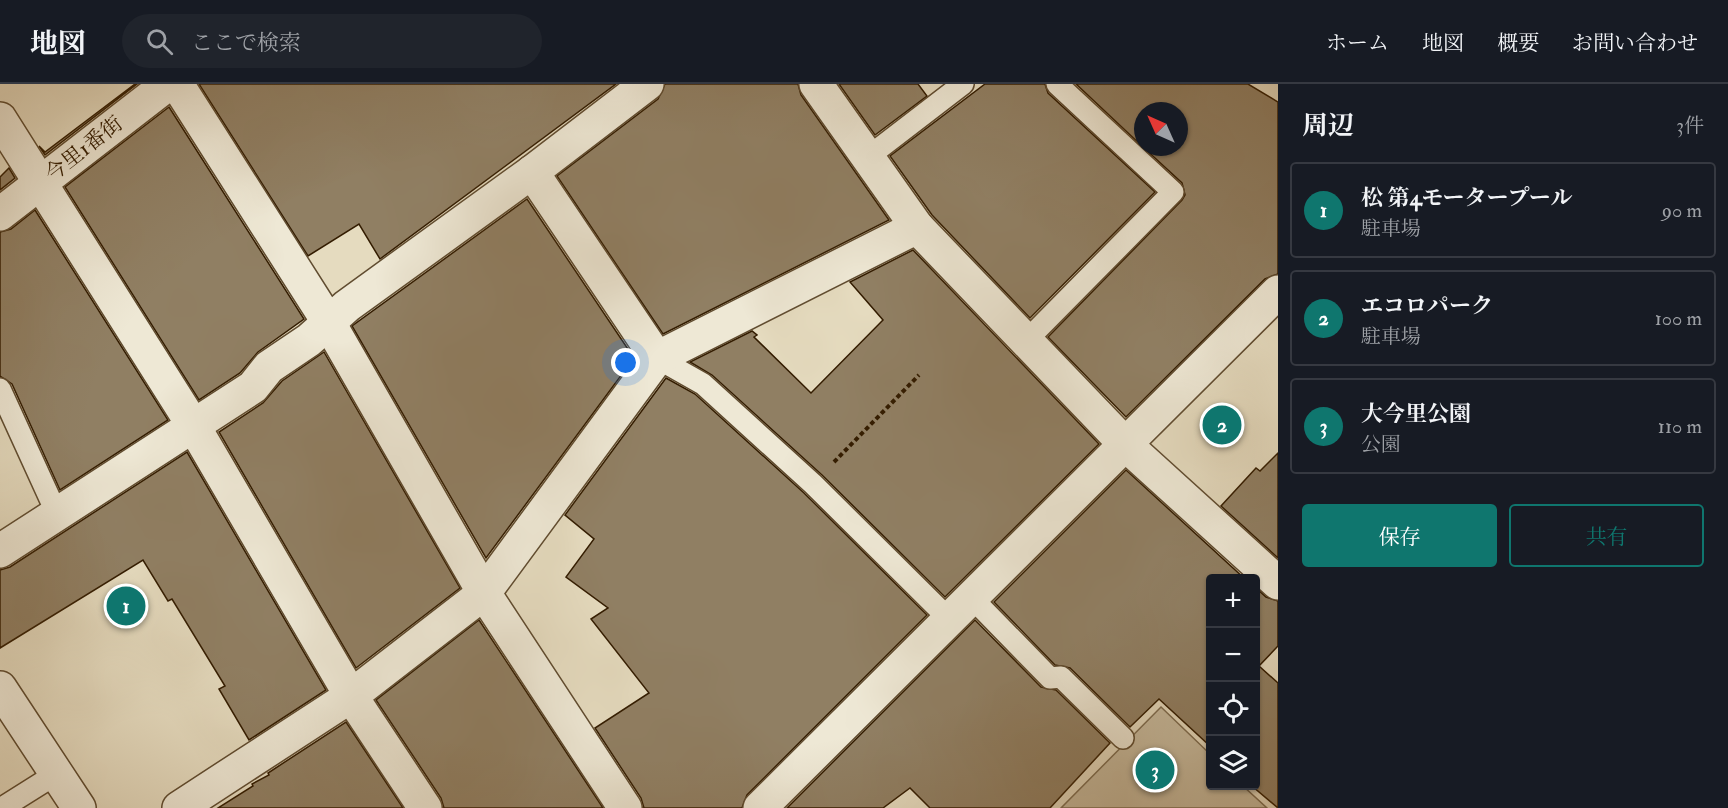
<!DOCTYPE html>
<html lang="ja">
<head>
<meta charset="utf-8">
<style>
  :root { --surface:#171b24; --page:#20242c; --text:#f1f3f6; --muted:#9ea1a6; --line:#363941; --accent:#0f766e }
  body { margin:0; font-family:"IM FELL Double Pica","Noto Serif JP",serif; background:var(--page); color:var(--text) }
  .controls { position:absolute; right:18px; bottom:18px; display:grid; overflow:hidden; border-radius:6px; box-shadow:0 2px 4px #0004 }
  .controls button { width:54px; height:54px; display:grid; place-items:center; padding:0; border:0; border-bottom:2px solid var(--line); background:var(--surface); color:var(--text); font:30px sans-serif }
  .compass { position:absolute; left:1134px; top:18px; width:54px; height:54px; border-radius:50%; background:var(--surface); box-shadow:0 2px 4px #0004; rotate:315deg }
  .you { position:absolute; left:626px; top:279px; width:21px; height:21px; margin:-15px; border:4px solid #fff; border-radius:50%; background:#1a73e8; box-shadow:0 0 0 9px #1a73e833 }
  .badge { display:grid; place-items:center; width:39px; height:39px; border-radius:50%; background:var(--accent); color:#fff; font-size:20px; font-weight:700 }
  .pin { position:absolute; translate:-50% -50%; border:3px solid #fff; box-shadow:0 2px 6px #0006 }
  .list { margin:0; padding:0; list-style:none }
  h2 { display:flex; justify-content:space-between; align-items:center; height:78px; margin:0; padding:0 24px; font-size:26px }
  h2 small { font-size:20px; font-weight:400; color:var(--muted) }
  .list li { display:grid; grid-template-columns:39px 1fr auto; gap:18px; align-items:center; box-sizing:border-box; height:96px; margin:0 12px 12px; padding:0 12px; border:2px solid var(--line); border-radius:6px }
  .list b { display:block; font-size:22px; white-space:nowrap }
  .list p { margin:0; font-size:20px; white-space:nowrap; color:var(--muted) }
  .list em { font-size:20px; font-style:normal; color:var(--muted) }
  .actions { display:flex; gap:12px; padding:18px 24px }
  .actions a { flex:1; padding:14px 0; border:2px solid var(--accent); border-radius:6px; text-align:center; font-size:21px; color:var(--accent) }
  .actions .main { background:var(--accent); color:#fff }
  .icon { flex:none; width:33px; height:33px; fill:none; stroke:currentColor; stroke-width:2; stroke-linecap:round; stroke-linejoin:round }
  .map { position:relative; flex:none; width:1278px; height:724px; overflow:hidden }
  header { display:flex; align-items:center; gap:36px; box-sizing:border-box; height:84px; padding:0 30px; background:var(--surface); border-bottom:2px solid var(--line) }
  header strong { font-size:28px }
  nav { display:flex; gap:33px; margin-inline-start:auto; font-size:21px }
  .search { width:420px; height:54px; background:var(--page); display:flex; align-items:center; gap:15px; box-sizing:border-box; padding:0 21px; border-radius:33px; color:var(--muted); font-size:22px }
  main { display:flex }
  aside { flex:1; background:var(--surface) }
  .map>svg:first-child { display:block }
</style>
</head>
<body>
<header>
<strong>地図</strong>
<div class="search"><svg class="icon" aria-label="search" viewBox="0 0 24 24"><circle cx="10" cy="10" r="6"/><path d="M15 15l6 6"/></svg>ここで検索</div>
<nav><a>ホーム</a><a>地図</a><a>概要</a><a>お問い合わせ</a></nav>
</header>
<main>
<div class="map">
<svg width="1278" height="724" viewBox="0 0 1278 724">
  <rect width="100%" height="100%" fill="#e5dbbf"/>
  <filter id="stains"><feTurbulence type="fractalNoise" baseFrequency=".00333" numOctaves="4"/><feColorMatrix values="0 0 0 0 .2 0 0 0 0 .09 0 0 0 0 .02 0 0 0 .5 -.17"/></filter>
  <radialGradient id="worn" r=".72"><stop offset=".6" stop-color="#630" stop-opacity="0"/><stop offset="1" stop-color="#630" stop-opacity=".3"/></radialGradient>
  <path fill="#c7bb9f" stroke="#7d6c50" stroke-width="1.5" d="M1161,623L1210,670V702H1243L1267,724H1061Z"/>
  <g fill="#907f63" stroke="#331c00" stroke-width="1.5">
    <path d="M135,0H137L45,71L39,62L45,68Z"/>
    <path d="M199,0H616L380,175L359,140L308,172Z"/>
    <path d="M665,0H798L801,11L889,136L663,250L557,92L658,15Z"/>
    <path d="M839,0H918L927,12L875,51Z"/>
    <path d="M985,0H1045L1048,9L1155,108L1030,234L932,131L890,72Z"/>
    <path d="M1076,0H1248L1278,18V190L1265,195L1126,333L1048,253L1182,116L1185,111L1182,99L1143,63H1179V27H1143V63Z"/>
    <path d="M169,23L304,235L258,268L240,289L199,316L65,103Z"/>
    <path d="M9,84L15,94L0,106V93Z"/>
    <path d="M527,115L634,274L486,474L352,242Z"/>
    <path d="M35,126L168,336L60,406L12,300L0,292V148L11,145Z"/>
    <path d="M913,166L1099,360L945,513L822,391L712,291L690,278L752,247L757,251L754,253L811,309L883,236L850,198Z"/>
    <path d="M324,268L460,504L356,584L219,348L263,319L282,297Z"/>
    <path d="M666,294L695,310L804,409L927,531L747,711L742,724H644L641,714L595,644L649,609L591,535L608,524L566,493L594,455L565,431Z"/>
    <path d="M187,368L326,606L249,656L219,605L225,602L172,515L168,517L143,476L0,564V486L10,483Z"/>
    <path d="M1278,369V474L1221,422L1256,384L1260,387Z"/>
    <path d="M1126,386L1245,495H1210V662L1159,615L1130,643L1070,584L1055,581L994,518Z"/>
    <path d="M1256,504L1266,513L1278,517V562L1259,582L1278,599V724L1252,702H1256Z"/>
    <path d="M479,536L603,724H444L441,714L376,616Z"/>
    <path d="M975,536L1041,603L1056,606L1110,659L1050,724H930L910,704L883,724H787Z"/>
    <path d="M346,638L403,724H218L253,702L252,700L269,691L268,689Z"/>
  </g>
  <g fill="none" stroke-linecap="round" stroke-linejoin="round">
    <defs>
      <g id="lane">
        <path d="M868,73L963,0"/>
        <path d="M1026,257L1173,108L1057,0"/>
        <path d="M657,274L703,300L813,400L949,535"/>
        <path d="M0,305L57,430"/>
        <path d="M971,513L1050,594L1061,593L1123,654"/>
        <path d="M2,724L56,690"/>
      </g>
      <g id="street">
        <path d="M177,0L329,239L484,509L625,724"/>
        <path d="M816,0L917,143L1126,361L1278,499"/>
        <path d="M0,35L193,341L351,612L425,724"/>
        <path d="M532,88L657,274"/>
        <path d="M0,130L168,0"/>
        <path d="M0,467L253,303L269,283L309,256L347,222L532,88L647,0"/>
        <path d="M0,604L79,724"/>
        <path d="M179,724L351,612L484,509L657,274L917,143"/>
        <path d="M760,724L1278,208"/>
      </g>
    </defs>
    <use href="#lane" stroke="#604c30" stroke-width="24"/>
    <use href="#street" stroke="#604c30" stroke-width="36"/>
    <path stroke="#331c00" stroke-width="4" stroke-dasharray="4.5 3" stroke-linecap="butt" d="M834,378L919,291"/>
    <use href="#lane" stroke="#eee8d5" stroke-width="21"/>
    <use href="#street" stroke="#eee8d5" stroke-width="33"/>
  </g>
  <g text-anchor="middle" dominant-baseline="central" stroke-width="4.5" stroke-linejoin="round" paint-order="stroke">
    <g font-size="21" fill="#331c00" stroke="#eee8d5">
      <text transform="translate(84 65) rotate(-38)">今里1番街</text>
    </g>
  </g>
  <rect width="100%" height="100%" filter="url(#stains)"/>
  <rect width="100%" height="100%" fill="url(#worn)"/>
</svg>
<div class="controls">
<button>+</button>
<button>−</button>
<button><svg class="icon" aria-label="locate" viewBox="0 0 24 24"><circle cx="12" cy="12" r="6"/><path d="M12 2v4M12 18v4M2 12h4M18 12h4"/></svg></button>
<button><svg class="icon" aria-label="layers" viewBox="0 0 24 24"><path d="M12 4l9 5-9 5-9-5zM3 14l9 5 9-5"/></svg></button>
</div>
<svg class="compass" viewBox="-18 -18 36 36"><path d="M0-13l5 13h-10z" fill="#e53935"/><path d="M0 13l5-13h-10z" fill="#9ea1a6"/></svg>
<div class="you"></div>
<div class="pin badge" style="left:126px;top:522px">1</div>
<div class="pin badge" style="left:1222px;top:341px">2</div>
<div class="pin badge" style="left:1155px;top:686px">3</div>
</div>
<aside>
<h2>周辺<small>3件</small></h2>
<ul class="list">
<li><span class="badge">1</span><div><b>松 第4モータープール</b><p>駐車場</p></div><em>90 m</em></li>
<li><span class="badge">2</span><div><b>エコロパーク</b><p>駐車場</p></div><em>100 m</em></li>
<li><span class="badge">3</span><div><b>大今里公園</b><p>公園</p></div><em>110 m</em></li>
</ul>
<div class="actions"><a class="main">保存</a><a>共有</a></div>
</aside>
</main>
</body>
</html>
